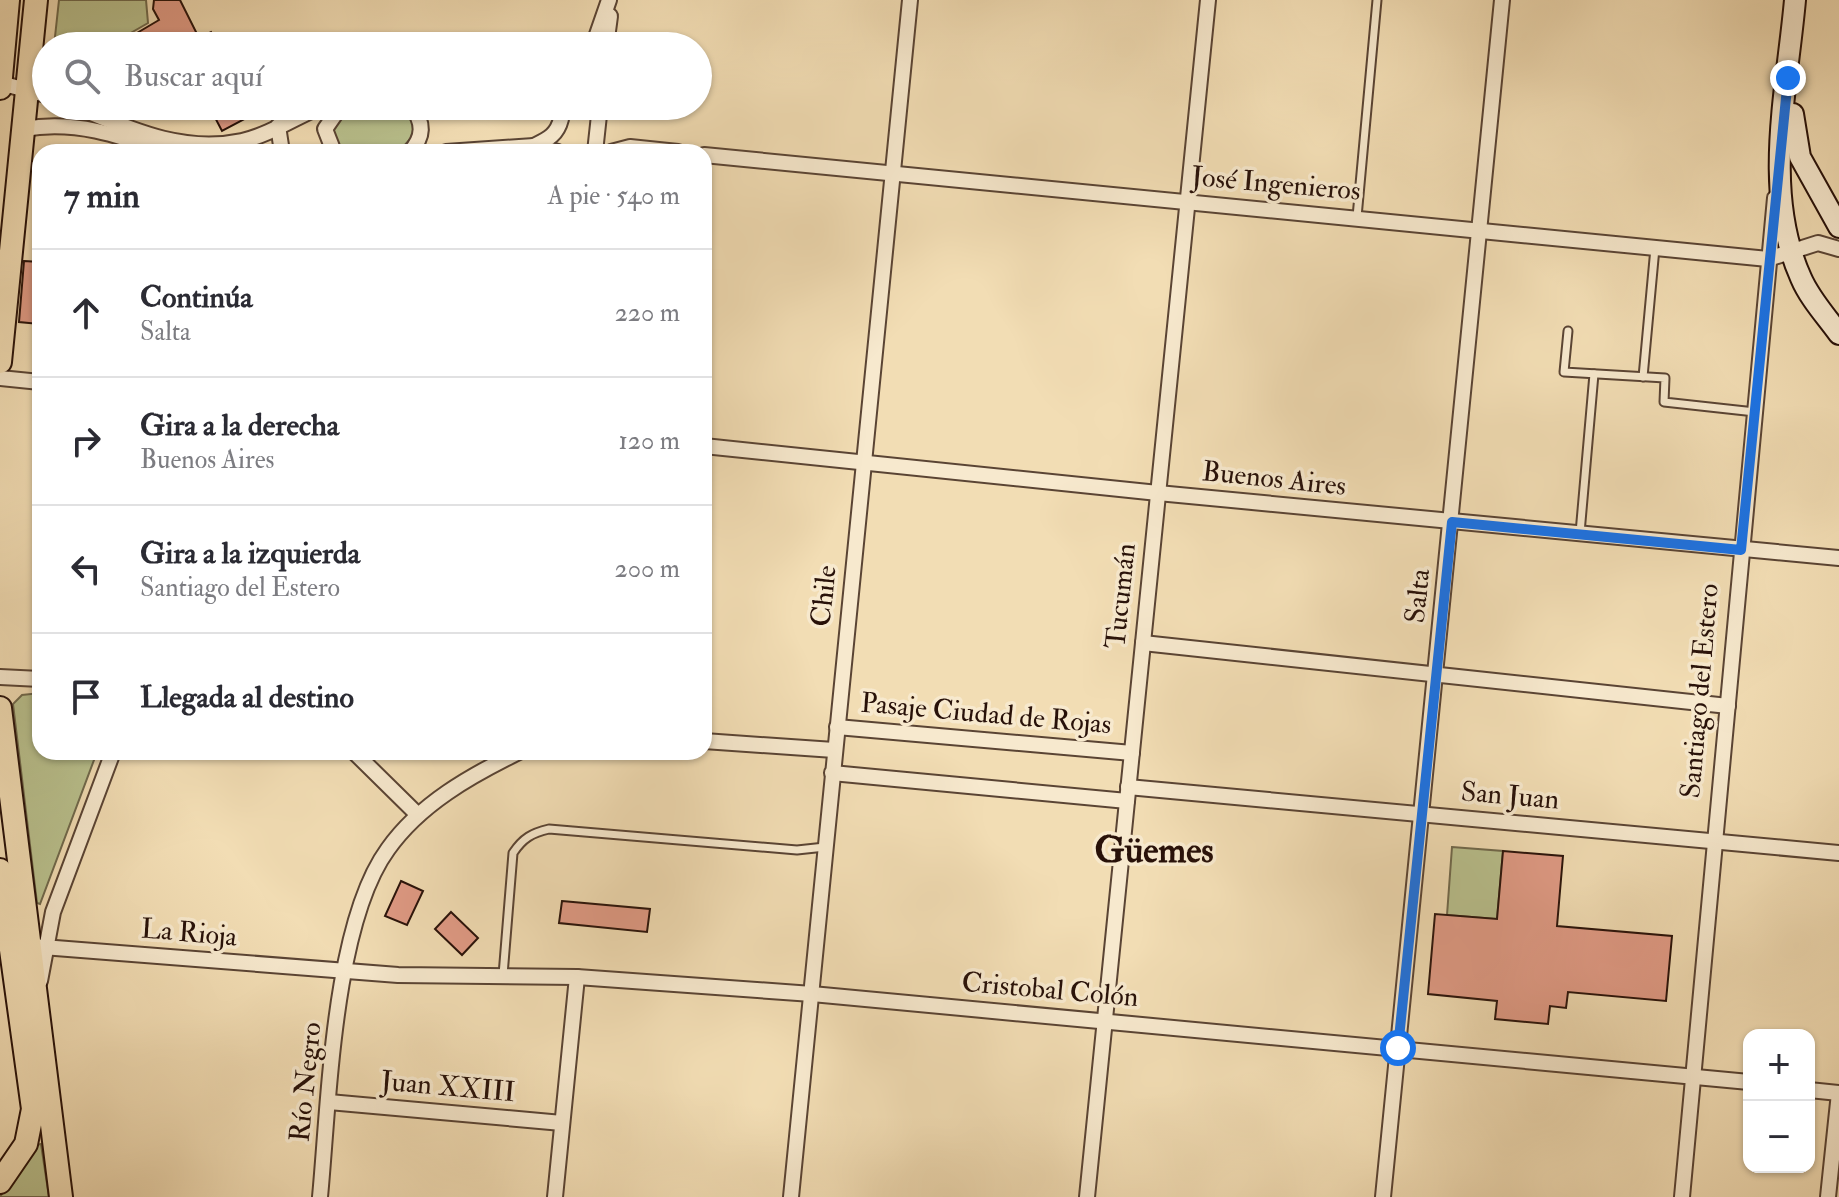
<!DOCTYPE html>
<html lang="es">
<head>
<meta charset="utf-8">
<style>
  :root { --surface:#fff; --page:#f2f2f3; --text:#2b2b33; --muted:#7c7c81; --line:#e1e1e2 }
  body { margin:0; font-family:"IM FELL Double Pica",serif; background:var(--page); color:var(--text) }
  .controls { position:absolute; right:24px; bottom:24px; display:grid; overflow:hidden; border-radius:16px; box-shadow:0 2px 6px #0004 }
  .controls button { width:72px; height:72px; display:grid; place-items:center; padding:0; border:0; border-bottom:2px solid var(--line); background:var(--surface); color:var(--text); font:40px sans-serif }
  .stop { position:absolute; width:24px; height:24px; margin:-18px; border:6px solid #1a73e8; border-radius:50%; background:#fff }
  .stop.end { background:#1a73e8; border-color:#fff; box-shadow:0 2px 8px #0008 }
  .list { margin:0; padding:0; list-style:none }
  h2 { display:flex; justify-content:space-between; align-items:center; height:104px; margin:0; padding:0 32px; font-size:34px }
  h2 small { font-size:26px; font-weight:400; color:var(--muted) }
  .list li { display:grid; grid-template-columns:52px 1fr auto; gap:24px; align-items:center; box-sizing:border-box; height:128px; padding:0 32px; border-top:2px solid var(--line) }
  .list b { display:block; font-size:30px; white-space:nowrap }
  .list p { margin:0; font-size:26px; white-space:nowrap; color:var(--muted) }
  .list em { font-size:26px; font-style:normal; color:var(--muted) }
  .icon { flex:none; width:44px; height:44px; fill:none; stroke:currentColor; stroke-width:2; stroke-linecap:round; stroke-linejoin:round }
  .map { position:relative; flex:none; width:1839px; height:1197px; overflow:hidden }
  .search { position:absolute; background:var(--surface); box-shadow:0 2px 6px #0004; left:32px; top:32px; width:680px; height:88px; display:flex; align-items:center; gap:20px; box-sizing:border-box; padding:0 28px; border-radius:44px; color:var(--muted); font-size:30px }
  .panel { position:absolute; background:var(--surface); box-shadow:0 2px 6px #0004; left:32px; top:144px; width:680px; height:616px; border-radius:24px }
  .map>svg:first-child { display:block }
</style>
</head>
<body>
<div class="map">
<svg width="1839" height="1197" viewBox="0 0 1839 1197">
  <rect width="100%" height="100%" fill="#f2ddb4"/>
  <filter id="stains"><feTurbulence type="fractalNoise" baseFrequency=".0025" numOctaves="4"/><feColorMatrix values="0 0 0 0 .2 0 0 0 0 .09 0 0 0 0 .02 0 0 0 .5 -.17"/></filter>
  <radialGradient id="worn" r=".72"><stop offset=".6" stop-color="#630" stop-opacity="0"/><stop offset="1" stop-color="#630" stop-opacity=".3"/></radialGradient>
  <g fill="#b9c18e" stroke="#70694c" stroke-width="2">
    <path d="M59,0H146L148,23L108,46H54Z"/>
    <path d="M373,107L404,108L414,119L413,136L402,148L346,152L334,140L333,128C345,111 352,109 373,107Z"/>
    <path d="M40,693V752H97L40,904L37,903L13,704L22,695Z"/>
    <path d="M1452,847L1503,851L1497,919L1447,915Z"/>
    <path d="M41,1144L49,1197H0L32,1146Z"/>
  </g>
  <g fill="#e19b86" stroke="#281109" stroke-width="2">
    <path d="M154,0H180L199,38L211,32L217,46H115L159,20L153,9Z"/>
    <path d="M209,106H269L222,131Z"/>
    <path d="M24,261L40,262L39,324L19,322Z"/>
    <path d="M1503,851L1563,856L1557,926L1672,936L1666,1001L1568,992L1566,1008L1550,1006L1548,1024L1495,1019L1497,1001L1428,994L1435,914L1497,919Z"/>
    <path d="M401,881L423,891L407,925L385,916Z"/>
    <path d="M562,901L650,909L647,932L559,923Z"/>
    <path d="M451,912L478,938L462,955L435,929Z"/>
  </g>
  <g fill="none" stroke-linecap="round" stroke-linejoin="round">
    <defs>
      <g id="service">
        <path d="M1357,217L1377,0"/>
        <path d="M1568,331L1564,372L1665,378L1664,402L1755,412"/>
        <path d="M1643,377L1655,248"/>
        <path d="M1580,533L1594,374"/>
        <path d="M503,975L513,853C523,838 532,833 549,829L797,850L825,847"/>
      </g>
      <g id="minor">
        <path d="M593,46L609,0"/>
        <path d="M606,46L610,16"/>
        <path d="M0,83L46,95"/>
        <path d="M74,106C128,128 181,154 242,141C269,135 296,117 322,106"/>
        <path d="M278,126L282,152"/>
        <path d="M24,129C75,120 118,135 165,152"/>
        <path d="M534,146C548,139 557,135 561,119L553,106"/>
        <path d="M334,152L325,129L341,106"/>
        <path d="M410,152C424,137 424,122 411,106"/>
        <path d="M446,152L534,146L558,152"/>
        <path d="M595,152L600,106"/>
        <path d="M611,152L630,147L678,152"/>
        <path d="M704,155L1768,259L1818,243L1839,249"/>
        <path d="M0,378L40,382"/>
        <path d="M704,446L1158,493L1839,558"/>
        <path d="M1143,643L1728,706"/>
        <path d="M0,677L40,679"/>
        <path d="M837,727L1132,753"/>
        <path d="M704,741L834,750"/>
        <path d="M354,752L418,815"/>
        <path d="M832,773L1127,801"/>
        <path d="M1128,787L1839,853"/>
        <path d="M30,946L398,975L577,977L812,994L1749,1082"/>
        <path d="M40,981L53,912L113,752"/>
        <path d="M1809,1090L1839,1093"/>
        <path d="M329,1102L562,1123"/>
        <path d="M320,1197C329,1103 333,924 388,849C420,804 470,776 519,752"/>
        <path d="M555,1197L577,977"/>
        <path d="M791,1197L910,0"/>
        <path d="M1087,1197L1208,0"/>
        <path d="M1383,1197L1502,0"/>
        <path d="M1682,1197L1775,198"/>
        <path d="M1828,1197L1839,1093"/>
      </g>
      <g id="secondary">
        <path d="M1795,0C1787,90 1762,192 1801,278C1810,299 1826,316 1839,334"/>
        <path d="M1793,114L1800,157L1839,227"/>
      </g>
      <g id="primary">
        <path d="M0,88L8,0"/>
        <path d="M0,362L36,0"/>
        <path d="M0,708L61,1197"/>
        <path d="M0,870L33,1109L26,1144L0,1182"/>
      </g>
    </defs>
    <use href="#service" stroke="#5a4434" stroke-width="11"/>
    <use href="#minor" stroke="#5a4434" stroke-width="18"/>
    <use href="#secondary" stroke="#281109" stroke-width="24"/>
    <use href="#primary" stroke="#281109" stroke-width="26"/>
    <use href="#service" stroke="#f7e9ce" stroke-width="7"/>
    <use href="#minor" stroke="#f7e9ce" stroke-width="14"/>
    <use href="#secondary" stroke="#f7e9ce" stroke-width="20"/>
    <use href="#primary" stroke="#f2ddb4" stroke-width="22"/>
  </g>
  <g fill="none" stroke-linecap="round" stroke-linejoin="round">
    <path stroke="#1a73e8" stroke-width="10" d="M1398,1048L1452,522L1741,550L1788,78"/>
  </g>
  <g text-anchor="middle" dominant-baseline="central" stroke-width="7" stroke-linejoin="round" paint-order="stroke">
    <g font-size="28" fill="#281109" stroke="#f7e9ce">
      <text transform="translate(1276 184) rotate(5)">José Ingenieros</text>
      <text transform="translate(1274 479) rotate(6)">Buenos Aires</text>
      <text transform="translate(824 596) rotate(-84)">Chile</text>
      <text transform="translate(1121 596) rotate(-84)">Tucumán</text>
      <text transform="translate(1418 596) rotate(-84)">Salta</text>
      <text transform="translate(1700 691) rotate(-85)">Santiago del Estero</text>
      <text transform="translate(986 714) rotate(5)">Pasaje Ciudad de Rojas</text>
      <text transform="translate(1510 796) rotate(5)">San Juan</text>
      <text transform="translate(189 933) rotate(5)">La Rioja</text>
      <text transform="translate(1050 990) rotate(5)">Cristobal Colón</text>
      <text transform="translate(306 1082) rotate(-84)">Río Negro</text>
      <text transform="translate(448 1087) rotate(5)">Juan XXIII</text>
    </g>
    <g font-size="36" font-weight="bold" fill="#281109" stroke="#f7e9ce">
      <text x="1154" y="850">Güemes</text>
    </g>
  </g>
  <rect width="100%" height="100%" filter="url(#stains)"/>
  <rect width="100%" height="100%" fill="url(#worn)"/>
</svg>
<div class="controls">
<button>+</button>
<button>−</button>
</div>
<div class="stop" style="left:1398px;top:1048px"></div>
<div class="stop end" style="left:1788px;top:78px"></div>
<div class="search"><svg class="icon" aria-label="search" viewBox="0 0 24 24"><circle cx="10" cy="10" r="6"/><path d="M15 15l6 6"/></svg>Buscar aquí</div>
<section class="panel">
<h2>7 min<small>A pie · 540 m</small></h2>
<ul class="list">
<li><svg class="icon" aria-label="ahead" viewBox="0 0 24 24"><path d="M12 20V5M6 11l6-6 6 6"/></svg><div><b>Continúa</b><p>Salta</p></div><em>220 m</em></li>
<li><svg class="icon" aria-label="right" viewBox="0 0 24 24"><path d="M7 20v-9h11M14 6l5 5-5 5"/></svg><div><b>Gira a la derecha</b><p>Buenos Aires</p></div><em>120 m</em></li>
<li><svg class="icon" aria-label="left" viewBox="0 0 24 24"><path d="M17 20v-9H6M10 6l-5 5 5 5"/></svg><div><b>Gira a la izquierda</b><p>Santiago del Estero</p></div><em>200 m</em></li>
<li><svg class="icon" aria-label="arrive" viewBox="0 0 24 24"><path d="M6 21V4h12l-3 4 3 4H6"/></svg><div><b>Llegada al destino</b></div></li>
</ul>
</section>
</div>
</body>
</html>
